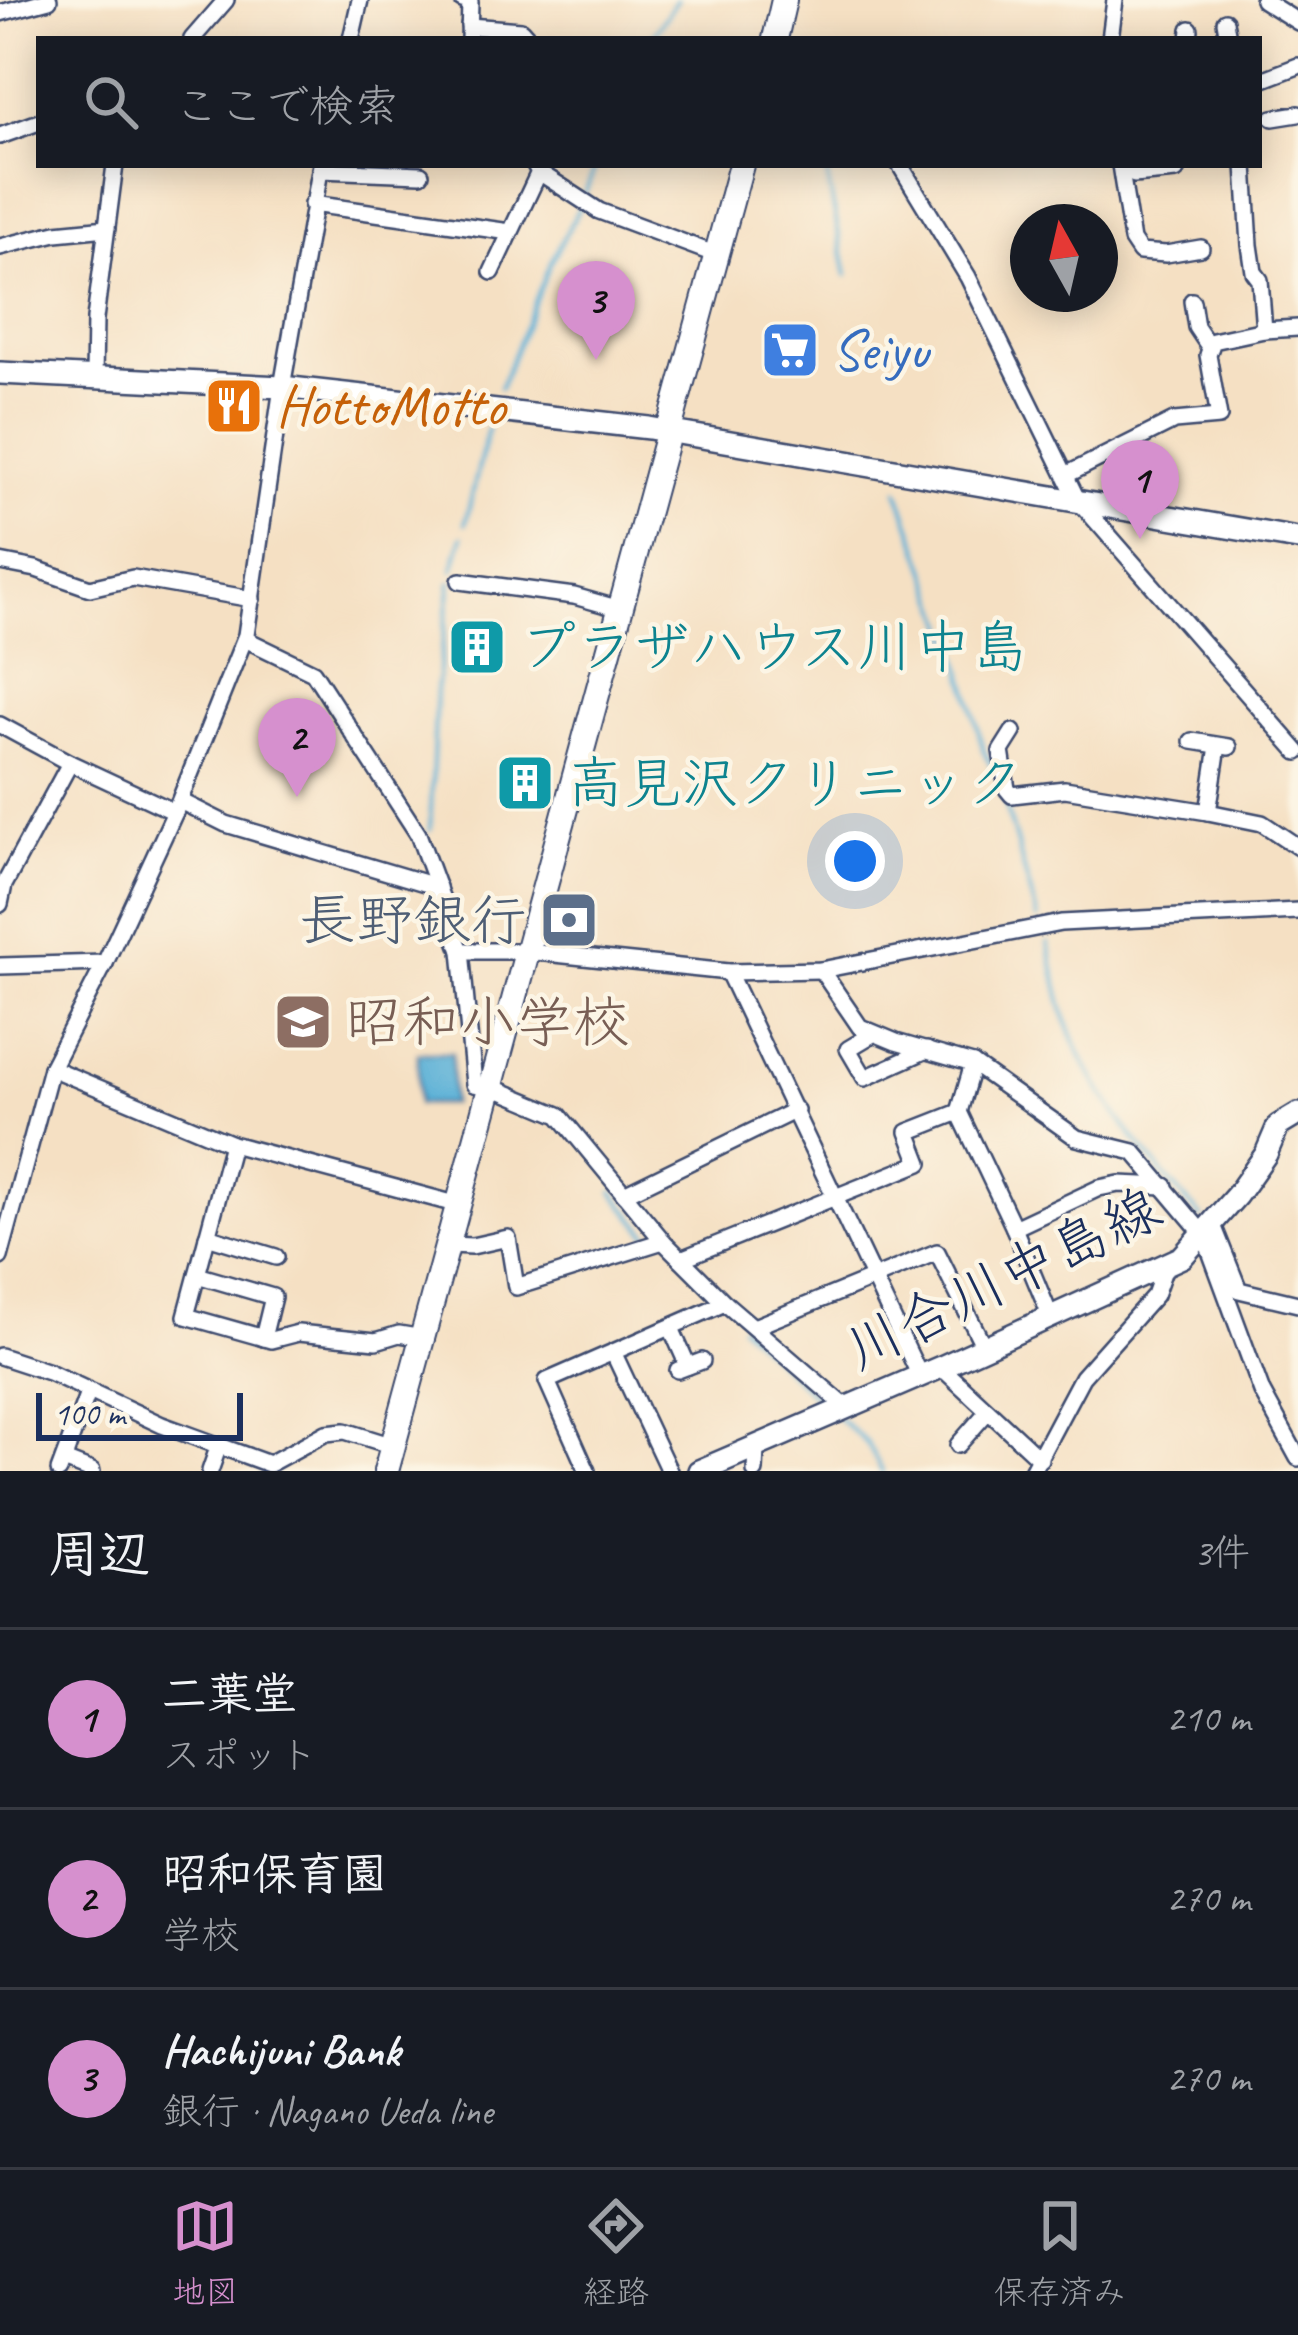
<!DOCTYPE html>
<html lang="ja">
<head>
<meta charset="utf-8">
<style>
  :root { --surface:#171b24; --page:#242831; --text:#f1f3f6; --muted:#9ea1a6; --line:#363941; --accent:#d690ce }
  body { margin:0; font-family:Caveat,"Klee One",sans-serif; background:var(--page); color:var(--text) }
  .compass { position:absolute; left:1010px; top:204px; width:108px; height:108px; border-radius:50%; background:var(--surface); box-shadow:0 6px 30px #0003; rotate:352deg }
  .scale { position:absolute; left:36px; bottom:30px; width:207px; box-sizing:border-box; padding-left:12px; border:6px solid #1b2f5e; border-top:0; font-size:33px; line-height:42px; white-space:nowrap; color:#1b2f5e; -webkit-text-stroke:9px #fcf5e5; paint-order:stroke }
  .you { position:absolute; left:855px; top:861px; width:42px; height:42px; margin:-30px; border:9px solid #fff; border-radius:50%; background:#1a73e8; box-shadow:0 0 0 18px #1a73e833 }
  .badge { display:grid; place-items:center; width:78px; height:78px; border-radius:50%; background:var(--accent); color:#111; font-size:39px; font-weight:700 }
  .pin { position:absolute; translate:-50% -99px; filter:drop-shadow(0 3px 6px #0008) }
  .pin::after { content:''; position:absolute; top:63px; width:42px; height:36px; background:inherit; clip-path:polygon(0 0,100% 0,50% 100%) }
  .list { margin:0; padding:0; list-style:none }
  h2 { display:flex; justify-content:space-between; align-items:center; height:156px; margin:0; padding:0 48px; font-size:51px }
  h2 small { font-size:39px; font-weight:400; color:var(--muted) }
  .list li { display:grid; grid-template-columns:78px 1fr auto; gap:36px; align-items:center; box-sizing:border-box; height:180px; padding:0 48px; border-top:3px solid var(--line) }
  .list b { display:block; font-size:45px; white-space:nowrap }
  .list p { margin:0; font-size:39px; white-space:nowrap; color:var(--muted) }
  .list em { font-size:39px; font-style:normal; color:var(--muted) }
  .icon { flex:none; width:66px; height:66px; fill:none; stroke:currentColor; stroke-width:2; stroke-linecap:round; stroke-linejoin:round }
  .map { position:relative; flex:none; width:1298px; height:1471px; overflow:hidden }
  .search { position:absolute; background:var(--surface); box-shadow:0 6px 30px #0003; left:36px; right:36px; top:36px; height:132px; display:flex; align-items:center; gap:30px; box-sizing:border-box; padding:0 42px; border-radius:0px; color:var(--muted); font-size:45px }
  .sheet { height:696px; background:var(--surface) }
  nav { display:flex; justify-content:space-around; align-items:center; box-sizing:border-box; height:168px; border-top:3px solid var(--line); background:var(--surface); font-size:33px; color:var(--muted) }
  nav a { display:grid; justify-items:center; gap:6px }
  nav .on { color:var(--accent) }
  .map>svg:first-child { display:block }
</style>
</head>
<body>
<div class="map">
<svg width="1298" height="1471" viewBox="0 0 1298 1471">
  <rect width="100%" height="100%" fill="#fcf5e5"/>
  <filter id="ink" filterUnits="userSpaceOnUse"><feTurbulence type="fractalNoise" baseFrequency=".00833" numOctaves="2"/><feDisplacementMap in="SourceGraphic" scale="24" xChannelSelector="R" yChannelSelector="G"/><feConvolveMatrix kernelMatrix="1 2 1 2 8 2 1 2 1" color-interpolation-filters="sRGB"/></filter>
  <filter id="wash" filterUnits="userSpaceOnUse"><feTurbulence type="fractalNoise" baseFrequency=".004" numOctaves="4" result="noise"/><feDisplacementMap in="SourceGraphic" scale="48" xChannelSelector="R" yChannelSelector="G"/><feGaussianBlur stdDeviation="2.7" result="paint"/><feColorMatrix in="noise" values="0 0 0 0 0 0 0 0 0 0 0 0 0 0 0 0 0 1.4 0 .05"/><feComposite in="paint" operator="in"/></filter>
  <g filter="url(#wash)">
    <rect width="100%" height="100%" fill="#f5e0c3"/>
    <rect fill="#5bb1d7" stroke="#3b709a" stroke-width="3" x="418" y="1053" width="34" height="51"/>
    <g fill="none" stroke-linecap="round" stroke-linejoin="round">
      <g stroke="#5bb1d7" stroke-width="4.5">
        <path d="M792,23L794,39"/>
        <path d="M651,39L677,0"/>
        <path d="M825,165L847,275"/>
        <path d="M585,193L596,165"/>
        <path d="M500,388L550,264L581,204"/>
        <path d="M898,490L963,671L984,752L998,778"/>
        <path d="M465,524L488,429"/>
        <path d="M453,570L462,537"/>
        <path d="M1003,795L1038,919"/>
        <path d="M430,830L436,691L451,582"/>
        <path d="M1048,943C1055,970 1059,999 1068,1025C1095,1099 1150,1159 1201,1217"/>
        <path d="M613,1192L649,1236"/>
        <path d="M741,1326L826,1407"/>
        <path d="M838,1418L867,1443L882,1471"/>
      </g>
    </g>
  </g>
  <g filter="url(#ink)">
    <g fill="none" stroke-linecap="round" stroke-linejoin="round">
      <defs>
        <g id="street">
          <path d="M462,0L470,2L469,39"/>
          <path d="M1263,0L1298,22"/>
          <path d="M0,13L49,0"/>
          <path d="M1225,21L1228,39"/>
          <path d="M469,26L521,30L529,39"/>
          <path d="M192,39L226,0"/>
          <path d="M351,39L360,0"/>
          <path d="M1110,39L1115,0"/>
          <path d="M1189,39L1190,29"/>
          <path d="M1259,81L1298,66"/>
          <path d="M1273,118L1298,114"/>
          <path d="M0,136L39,122"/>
          <path d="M535,165L539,172L599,211L717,255"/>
          <path d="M900,165L968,277L1077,499L1298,752"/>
          <path d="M1120,165L1132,240L1140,252L1166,254L1201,248"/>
          <path d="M1120,165L1134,175L1176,171"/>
          <path d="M1245,165L1250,245L1254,272L1260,280L1264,330"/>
          <path d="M320,170L421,174"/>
          <path d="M312,204L510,232"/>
          <path d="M0,247L56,233L107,228"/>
          <path d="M492,272L539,172"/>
          <path d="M1192,301L1196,327L1210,348"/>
          <path d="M94,377L95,319L115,165"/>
          <path d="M1066,475L1174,421L1219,417L1208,355L1213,341L1264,330L1298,328"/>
          <path d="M0,562L36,569L90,588L133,578L252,599"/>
          <path d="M460,581L574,596L620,609"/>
          <path d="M245,639L313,672L418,834L461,951L474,1084L492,1087L559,1115L663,1241L725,1303L846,1407"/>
          <path d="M0,725L70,763L175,812"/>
          <path d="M1013,732L1001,751L1007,789L1012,795L1065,789L1208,812L1262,823L1298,847"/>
          <path d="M1192,741L1229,747"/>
          <path d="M180,801L226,824L438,887"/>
          <path d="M1208,812L1218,746"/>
          <path d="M0,904L4,885L70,763"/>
          <path d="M461,951H526L728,972L821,970L1061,923L1298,911"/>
          <path d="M0,966L105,963"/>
          <path d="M821,970L860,1027L896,1042L973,1064L1077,1138L1134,1152L1204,1235L1262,1392L1298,1458"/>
          <path d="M728,972L919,1374"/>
          <path d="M873,1034L848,1049L865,1078L927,1050"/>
          <path d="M973,1064L959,1112L1014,1228L1051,1318"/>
          <path d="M51,1068L232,1144L459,1205"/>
          <path d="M232,1144L186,1316L271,1340L298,1333L376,1341L399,1334L423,1338"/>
          <path d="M624,1194L796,1110"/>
          <path d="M1213,1225L1239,1290L1298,1304"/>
          <path d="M1014,1228L1099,1188L1119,1184L1165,1186"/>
          <path d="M207,1236L276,1257"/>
          <path d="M449,1245L472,1246L508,1238L516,1287L663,1241"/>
          <path d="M0,1257L51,1068L105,963L175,812L246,635L282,387L321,165"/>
          <path d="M681,1259L920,1163L908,1132L959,1112"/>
          <path d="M197,1275L273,1297L263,1338"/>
          <path d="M754,1327L937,1252L984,1347"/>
          <path d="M671,1328L688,1366"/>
          <path d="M614,1354L669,1471"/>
          <path d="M0,1356L49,1372L162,1425L269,1464L326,1433L345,1431L393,1446"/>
          <path d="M941,1367L1040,1459"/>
          <path d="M678,1370L702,1361"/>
          <path d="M958,1445L988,1411"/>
          <path d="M64,1460L92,1471"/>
          <path d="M59,1471L88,1393"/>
          <path d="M210,1471L218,1448"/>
          <path d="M587,1471L547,1381L725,1303"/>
          <path d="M755,1471L756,1448"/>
          <path d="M1032,1471L1082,1377L1155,1295L1165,1267"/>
        </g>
        <g id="secondary">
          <path d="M0,373L282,387L649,428L1298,539"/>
          <path d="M699,1471L941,1367L1182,1257L1237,1195L1266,1154L1278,1126L1298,1114"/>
        </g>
        <g id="primary">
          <path d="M775,39L784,0"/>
          <path d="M386,1471L741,165"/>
        </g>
      </defs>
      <use href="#street" stroke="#3c4a6d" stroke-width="20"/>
      <use href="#secondary" stroke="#3c4a6d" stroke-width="26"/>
      <use href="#primary" stroke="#3c4a6d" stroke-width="28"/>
      <use href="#street" stroke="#fff" stroke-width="15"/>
      <use href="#secondary" stroke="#fff" stroke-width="21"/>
      <use href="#primary" stroke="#fff" stroke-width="24"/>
    </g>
  </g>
  <defs>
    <symbol id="supermarket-square" viewBox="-11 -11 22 22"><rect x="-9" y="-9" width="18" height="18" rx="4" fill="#3f7fe0" stroke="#fcf5e5"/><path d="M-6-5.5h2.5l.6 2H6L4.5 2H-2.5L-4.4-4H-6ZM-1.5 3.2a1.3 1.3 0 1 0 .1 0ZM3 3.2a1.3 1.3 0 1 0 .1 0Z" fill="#fff"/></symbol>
    <symbol id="restaurant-square" viewBox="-11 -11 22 22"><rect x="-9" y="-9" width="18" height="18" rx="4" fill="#e8710a" stroke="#fcf5e5"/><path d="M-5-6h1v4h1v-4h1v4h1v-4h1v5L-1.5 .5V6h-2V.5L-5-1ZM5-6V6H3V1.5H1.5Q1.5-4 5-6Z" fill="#fff"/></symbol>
    <symbol id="building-square" viewBox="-11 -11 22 22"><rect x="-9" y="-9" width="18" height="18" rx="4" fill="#0f9aa8" stroke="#fcf5e5"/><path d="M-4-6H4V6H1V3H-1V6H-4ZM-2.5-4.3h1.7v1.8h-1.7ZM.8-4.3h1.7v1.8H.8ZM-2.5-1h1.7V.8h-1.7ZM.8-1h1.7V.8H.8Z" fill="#fff"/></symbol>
    <symbol id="bank-square" viewBox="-11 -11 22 22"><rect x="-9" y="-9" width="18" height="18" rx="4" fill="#5c6f8a" stroke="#fcf5e5"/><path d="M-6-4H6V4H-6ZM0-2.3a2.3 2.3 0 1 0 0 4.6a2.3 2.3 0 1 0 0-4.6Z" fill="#fff"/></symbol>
    <symbol id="school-square" viewBox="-11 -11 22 22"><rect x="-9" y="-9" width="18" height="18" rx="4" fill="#8d6e63" stroke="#fcf5e5"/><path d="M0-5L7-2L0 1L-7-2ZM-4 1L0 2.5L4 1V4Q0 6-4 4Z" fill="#fff"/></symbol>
  </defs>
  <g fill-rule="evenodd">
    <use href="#supermarket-square" x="757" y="317" width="66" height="66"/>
    <use href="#restaurant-square" x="201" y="373" width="66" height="66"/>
    <use href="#building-square" x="444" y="614" width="66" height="66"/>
    <use href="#building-square" x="492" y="750" width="66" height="66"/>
    <use href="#bank-square" x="536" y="887" width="66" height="66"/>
    <use href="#school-square" x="270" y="989" width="66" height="66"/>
  </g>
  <g text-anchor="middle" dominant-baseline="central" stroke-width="9" stroke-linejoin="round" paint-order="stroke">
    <g font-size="57" fill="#366cbe" stroke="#fcf5e5" text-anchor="start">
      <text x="832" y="350">Seiyu</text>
    </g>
    <g font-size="57" fill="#c56008" stroke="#fcf5e5" text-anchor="start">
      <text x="276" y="406">HottoMotto</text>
    </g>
    <g font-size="57" fill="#0d838f" stroke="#fcf5e5" text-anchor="start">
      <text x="519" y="647">プラザハウス川中島</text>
      <text x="567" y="783">高見沢クリニック</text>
    </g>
    <g font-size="57" fill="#4e5e75" stroke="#fcf5e5" text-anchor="end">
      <text x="527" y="920">長野銀行</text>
    </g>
    <g font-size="57" fill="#785e54" stroke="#fcf5e5" text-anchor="start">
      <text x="345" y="1022">昭和小学校</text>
    </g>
    <g font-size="57" fill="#1b2f5e" stroke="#fcf5e5">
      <text transform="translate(1003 1279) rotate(-26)">川合川中島線</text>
    </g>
  </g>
</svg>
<svg class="compass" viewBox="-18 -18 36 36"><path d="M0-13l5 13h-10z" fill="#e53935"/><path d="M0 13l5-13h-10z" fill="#9ea1a6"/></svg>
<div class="scale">100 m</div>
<div class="you"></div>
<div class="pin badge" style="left:1140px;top:539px">1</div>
<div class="pin badge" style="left:297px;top:797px">2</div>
<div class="pin badge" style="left:596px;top:360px">3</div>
<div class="search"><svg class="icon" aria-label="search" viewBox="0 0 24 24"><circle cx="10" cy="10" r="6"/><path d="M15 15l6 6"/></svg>ここで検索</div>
</div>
<section class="sheet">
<h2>周辺<small>3件</small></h2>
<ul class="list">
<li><span class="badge">1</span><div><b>二葉堂</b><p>スポット</p></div><em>210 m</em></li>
<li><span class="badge">2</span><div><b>昭和保育園</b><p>学校</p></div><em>270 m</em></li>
<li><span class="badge">3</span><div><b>Hachijuni Bank</b><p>銀行 · Nagano Ueda line</p></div><em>270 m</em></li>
</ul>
</section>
<nav>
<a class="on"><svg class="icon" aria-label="map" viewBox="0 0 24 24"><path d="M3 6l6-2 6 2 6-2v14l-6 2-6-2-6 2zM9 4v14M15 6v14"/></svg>地図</a>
<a><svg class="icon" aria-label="directions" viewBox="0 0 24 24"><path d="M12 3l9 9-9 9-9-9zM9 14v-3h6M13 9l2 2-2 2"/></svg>経路</a>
<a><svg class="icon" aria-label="saved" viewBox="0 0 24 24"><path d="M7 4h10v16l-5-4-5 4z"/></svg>保存済み</a>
</nav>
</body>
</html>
